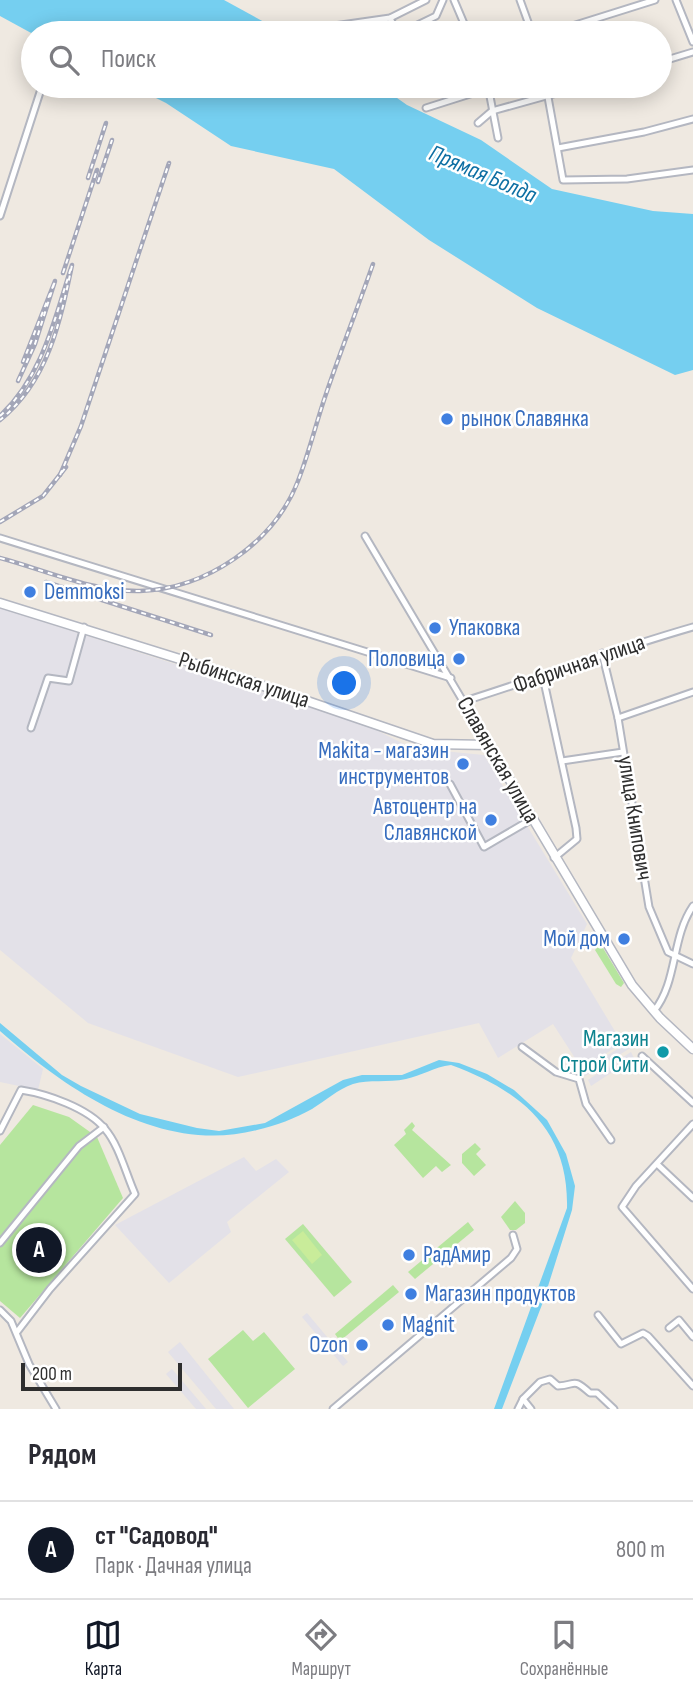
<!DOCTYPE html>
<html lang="ru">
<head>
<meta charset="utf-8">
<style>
  :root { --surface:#fff; --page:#f2f2f3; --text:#2b2b33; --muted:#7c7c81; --line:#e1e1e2; --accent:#111827 }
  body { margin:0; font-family:"Sofia Sans Condensed",sans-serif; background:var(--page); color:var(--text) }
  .scale { position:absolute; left:21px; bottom:18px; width:161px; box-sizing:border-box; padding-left:7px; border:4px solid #2e2e2e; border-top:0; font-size:19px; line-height:24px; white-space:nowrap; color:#2e2e2e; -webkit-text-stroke:5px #fff; paint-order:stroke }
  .you { position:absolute; left:345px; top:684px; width:24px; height:24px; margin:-18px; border:5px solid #fff; border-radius:50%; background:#1a73e8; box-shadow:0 0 0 10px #1a73e833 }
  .badge { display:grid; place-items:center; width:46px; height:46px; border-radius:50%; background:var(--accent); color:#fff; font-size:23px; font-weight:700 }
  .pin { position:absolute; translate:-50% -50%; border:4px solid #fff; box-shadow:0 2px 7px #0006 }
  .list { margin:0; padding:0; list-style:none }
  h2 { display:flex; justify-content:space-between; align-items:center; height:91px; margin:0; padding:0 28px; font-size:30px }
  h2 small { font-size:23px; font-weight:400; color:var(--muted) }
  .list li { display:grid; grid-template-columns:46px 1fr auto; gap:21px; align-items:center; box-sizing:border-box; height:98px; padding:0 28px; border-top:2px solid var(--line) }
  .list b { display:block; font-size:26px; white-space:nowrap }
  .list p { margin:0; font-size:23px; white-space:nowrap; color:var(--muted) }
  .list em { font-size:23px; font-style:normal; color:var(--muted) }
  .icon { flex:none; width:38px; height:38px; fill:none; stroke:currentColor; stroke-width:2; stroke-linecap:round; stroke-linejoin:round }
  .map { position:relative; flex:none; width:693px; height:1409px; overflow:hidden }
  .search { position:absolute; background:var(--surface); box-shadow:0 4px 18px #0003; left:21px; right:21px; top:21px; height:77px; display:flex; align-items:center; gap:18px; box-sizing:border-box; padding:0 24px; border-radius:38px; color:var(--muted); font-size:26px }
  .sheet { height:189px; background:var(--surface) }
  nav { display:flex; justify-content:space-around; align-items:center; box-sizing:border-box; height:98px; border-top:2px solid var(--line); background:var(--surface); font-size:19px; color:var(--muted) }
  nav a { display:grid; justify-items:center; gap:4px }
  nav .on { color:var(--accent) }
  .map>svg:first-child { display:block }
</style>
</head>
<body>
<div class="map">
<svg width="693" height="1409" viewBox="0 0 693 1409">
  <rect width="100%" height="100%" fill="#efe9e1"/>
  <g fill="#e3e1e8">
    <path d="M0,608L368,726L412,748L484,755L587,924L571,958L622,1043L582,1069L553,1024L498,1058L479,1023L238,1077L88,1023L0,950Z"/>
    <path d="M0,1034L43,1069L38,1090L0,1082Z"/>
    <path d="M629,1042L632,1047L585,1076L582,1071Z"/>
    <path d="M631,1052L634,1058L591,1086L588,1080Z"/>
    <path d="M244,1157L256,1171L276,1159L289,1172L227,1222L231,1232L169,1283L115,1225Z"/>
    <path d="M307,1313L348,1362L343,1366L302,1317Z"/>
    <path d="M180,1342L234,1409H216L168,1352Z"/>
    <path d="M172,1369L206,1409H196L166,1374Z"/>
  </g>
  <g fill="#b6e59e">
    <path d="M599,946L603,948L624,983L621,987L616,984L595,950Z"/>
    <path d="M33,1105L69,1117L97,1137L123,1198L20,1318L0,1301V1145Z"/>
    <path d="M412,1122L415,1126L412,1130L451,1165L442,1172L436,1166L423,1178L394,1145L406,1134L404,1130Z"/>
    <path d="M475,1143L481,1149L476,1154L486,1165L474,1176L462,1163V1154Z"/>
    <path d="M515,1201L525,1213V1223L516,1230H510L501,1217Z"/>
    <path d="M468,1222L474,1230L415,1279L408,1272Z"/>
    <path d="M303,1224L352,1282L334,1297L285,1239Z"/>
    <path d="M393,1285L399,1292L340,1341L335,1334Z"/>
    <path d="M243,1330L253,1341L264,1332L295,1369L248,1408L208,1359Z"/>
  </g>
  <path fill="#c9ec9a" d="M303,1231L322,1255L312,1264L292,1240Z"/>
  <g fill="#75cff0">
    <path d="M0,0H224L284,33L33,34L0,16Z"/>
    <path d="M132,86H380L407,105L481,140L552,189L653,211L693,214V370L675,375L537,308L429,240L334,169L231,146L166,103Z"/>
    <path d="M0,1023L62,1075L81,1086L140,1114L197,1128L219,1131L265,1123L343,1080L362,1075H402L439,1060L459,1063L487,1074L514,1090L547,1120L566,1154L575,1186L572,1210L543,1302L502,1409H494L567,1208C569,1128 519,1090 451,1065C434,1067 421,1076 406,1079C388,1083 369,1079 353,1084C338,1089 325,1101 312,1109C296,1118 275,1126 257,1130C161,1155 68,1091 0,1031Z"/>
  </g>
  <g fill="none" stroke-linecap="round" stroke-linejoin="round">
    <defs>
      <g id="street">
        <path d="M454,0L468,33"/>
        <path d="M520,0L532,33"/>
        <path d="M676,0L693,42"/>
        <path d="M390,18L396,31L403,32L436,16L443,0"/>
        <path d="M292,32L390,18L426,0"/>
        <path d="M550,33L655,0"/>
        <path d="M660,62L693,52"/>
        <path d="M488,86L498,138"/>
        <path d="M546,86L563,180L627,179L693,170"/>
        <path d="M426,108L489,88"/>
        <path d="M478,123L492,111L582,86"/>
        <path d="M558,148L644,132L693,119"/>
        <path d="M0,216L42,86"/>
        <path d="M365,536L489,745"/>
        <path d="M0,538L451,678"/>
        <path d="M602,653L618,718L649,907L668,952L693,964"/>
        <path d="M543,677L576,828L577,839L554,858"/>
        <path d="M465,701C541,677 616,649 693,627"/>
        <path d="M618,718L693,692"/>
        <path d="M31,728L48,678L69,681L84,627"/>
        <path d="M562,761L623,752"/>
        <path d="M450,784L484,847L532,819"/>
        <path d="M654,1011C678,981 671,938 693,906"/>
        <path d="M522,1047L556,1072L579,1079L586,1104L611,1140"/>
        <path d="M642,1056L693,1103"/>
        <path d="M693,1124L636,1186L622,1207L693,1289"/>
        <path d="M0,1131L21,1090C47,1094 88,1108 105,1129C119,1145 126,1174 135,1194L50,1289L17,1332"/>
        <path d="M657,1164L693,1198"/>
        <path d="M0,1243L79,1146L104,1127"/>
        <path d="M0,1310L11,1321L29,1364L56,1409"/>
        <path d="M598,1315L621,1344L643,1333L648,1336L693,1386"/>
        <path d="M669,1328L679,1320L693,1337"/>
        <path d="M333,1409L511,1258L517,1249L513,1235"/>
        <path d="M518,1409L523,1399"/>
        <path d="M531,1409L523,1399L540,1382L550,1379L558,1386C577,1385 572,1377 590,1393H597L614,1409"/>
      </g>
      <path id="secondary" d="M0,603L231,675L433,744L489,745L632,985L660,1018L693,1049"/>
    </defs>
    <use href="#street" stroke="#b4b7c1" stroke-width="9"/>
    <use href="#secondary" stroke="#b4b7c1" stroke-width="11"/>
    <use href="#street" stroke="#fff" stroke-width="5"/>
    <use href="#secondary" stroke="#fff" stroke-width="8"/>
    <defs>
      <g id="rail">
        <path d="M88,178L106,123"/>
        <path d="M98,182L112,140"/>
        <path d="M63,273L97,170"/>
        <path d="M18,381L35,344L55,281L23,362"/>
        <path d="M0,416C43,375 54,320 72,265C60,323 48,381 0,420"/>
        <path d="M60,475L81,426L169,163"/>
        <path d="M0,522L43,496L66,467"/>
        <path d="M0,558C45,570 92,592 140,591C206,589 274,543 298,481C309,453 316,423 326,394C341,350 358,307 373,264"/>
        <path d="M46,582L211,635"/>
      </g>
    </defs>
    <use href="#rail" stroke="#a3a6b8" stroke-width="4.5"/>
    <use href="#rail" stroke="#fff" stroke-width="2" stroke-dasharray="5" stroke-linecap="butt"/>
  </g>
  <g fill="#3f7fe0" stroke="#fff" stroke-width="2.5">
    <circle cx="447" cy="419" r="7"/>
    <circle cx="30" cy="592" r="7"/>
    <circle cx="435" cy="628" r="7"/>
    <circle cx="459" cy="659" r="7"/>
    <circle cx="463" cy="764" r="7"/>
    <circle cx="491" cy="820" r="7"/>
    <circle cx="624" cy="939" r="7"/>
    <circle cx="409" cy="1255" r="7"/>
    <circle cx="411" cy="1294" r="7"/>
    <circle cx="388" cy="1325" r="7"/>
    <circle cx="362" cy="1345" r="7"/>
  </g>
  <circle fill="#0f9aa8" stroke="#fff" stroke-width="2.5" cx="663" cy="1052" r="7"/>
  <g text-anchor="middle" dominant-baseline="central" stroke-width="5" stroke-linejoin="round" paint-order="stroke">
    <g font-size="23" fill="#366cbe" stroke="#fff" text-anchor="start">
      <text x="461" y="419">рынок Славянка</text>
      <text x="44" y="592">Demmoksi</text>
      <text x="449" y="628">Упаковка</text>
      <text x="445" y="659" text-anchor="end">Половица</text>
      <text x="449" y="751" text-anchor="end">Makita - магазин<tspan x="449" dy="26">инструментов</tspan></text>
      <text x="477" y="807" text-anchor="end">Автоцентр на<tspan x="477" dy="26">Славянской</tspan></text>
      <text x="610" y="939" text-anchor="end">Мой дом</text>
      <text x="423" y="1255">РадАмир</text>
      <text x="425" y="1294">Магазин продуктов</text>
      <text x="402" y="1325">Magnit</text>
      <text x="348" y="1345" text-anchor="end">Ozon</text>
    </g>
    <g font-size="23" fill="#2e2e2e" stroke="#fff">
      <text transform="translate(579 664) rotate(-19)">Фабричная улица</text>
      <text transform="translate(244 680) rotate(18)">Рыбинская улица</text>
      <text transform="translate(498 760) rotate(60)">Славянская улица</text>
      <text transform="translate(635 818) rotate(81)">улица Книпович</text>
    </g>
    <g font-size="23" fill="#0d838f" stroke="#fff" text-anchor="end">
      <text x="649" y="1039">Магазин<tspan x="649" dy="26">Строй Сити</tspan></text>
    </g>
    <g font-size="24" font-style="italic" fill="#0d6fa3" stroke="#fff">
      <text transform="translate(483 174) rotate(23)">Прямая Болда</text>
    </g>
  </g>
</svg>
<div class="scale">200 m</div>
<div class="you"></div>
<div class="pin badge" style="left:39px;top:1250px">A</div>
<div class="search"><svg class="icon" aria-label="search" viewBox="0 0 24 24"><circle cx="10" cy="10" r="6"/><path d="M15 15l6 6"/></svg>Поиск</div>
</div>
<section class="sheet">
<h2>Рядом<small></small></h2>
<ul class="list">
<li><span class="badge">A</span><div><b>ст &quot;Садовод&quot;</b><p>Парк · Дачная улица</p></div><em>800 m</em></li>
</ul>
</section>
<nav>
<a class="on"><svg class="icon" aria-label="map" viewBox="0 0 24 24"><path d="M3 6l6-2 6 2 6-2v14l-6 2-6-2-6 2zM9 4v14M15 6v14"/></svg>Карта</a>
<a><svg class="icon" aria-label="directions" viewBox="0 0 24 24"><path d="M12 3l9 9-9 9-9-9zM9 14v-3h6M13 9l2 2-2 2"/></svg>Маршрут</a>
<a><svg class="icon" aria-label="saved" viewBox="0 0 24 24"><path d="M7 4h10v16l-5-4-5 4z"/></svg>Сохранённые</a>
</nav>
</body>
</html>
